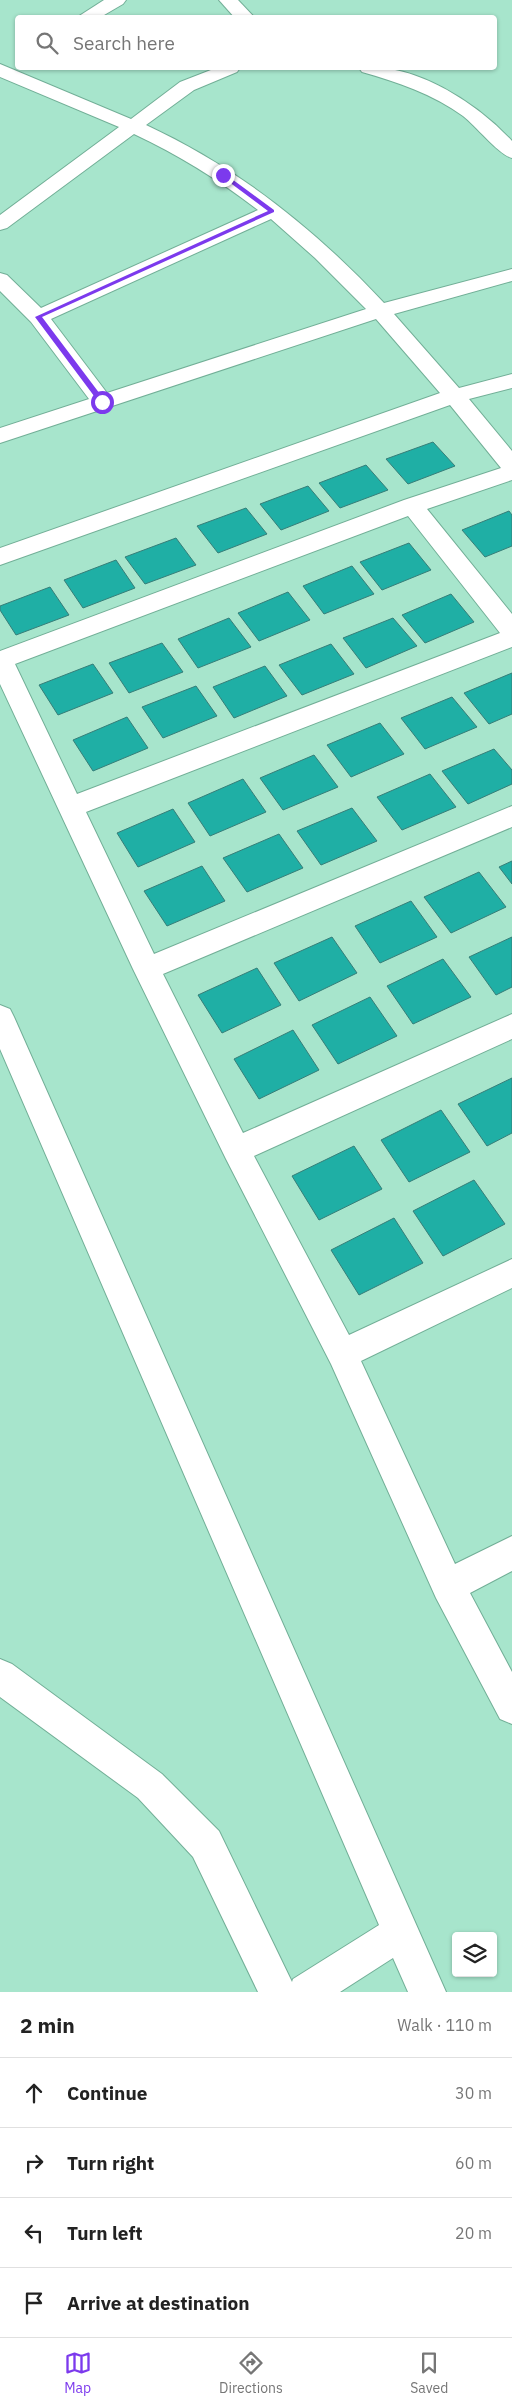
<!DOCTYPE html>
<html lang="en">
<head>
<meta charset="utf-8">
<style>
  :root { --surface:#fff; --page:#f2f2f2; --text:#222; --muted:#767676; --line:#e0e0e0; --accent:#7c3aed }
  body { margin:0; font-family:"IBM Plex Sans",sans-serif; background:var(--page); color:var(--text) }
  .controls { position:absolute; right:15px; bottom:15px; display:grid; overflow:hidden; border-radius:5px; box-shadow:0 1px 4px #0004 }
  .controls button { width:45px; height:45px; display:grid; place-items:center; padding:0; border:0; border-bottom:1px solid var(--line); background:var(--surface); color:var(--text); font:25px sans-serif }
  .stop { position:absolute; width:15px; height:15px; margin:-11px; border:4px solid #7c3aed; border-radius:50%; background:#fff }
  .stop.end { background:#7c3aed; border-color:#fff; box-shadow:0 1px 5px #0008 }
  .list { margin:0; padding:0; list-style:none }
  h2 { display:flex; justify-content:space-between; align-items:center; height:65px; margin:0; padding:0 20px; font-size:21px }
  h2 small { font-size:16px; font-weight:400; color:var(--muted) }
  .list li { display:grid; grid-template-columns:32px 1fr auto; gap:15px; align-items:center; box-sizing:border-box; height:70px; padding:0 20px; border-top:1px solid var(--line) }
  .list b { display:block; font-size:19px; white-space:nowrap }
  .list em { font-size:16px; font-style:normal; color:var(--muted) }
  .icon { flex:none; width:28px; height:28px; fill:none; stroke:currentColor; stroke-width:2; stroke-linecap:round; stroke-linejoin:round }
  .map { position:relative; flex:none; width:512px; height:1992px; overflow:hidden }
  .search { position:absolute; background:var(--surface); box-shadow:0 1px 4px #0004; left:15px; right:15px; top:15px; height:55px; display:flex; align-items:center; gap:12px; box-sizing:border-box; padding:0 18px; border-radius:5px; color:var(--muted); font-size:19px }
  .sheet { height:345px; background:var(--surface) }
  nav { display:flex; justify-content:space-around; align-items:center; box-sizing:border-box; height:70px; border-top:1px solid var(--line); background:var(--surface); font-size:14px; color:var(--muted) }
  nav a { display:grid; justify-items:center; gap:2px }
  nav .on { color:var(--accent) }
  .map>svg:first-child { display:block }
</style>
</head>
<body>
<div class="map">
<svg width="512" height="1992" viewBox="0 0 512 1992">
  <rect width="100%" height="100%" fill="#a7e5cc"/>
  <g fill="#1fafa5" stroke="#367e78">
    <path d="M433,442L455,466L408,484L386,459Z"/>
    <path d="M366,465L388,490L340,508L319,483Z"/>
    <path d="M308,486L329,511L281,530L260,504Z"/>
    <path d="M246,508L267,534L218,553L197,526Z"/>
    <path d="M509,511L512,515V546L485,557L462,530Z"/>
    <path d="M176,538L196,565L145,584L125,557Z"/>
    <path d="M409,543L431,570L382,590L360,562Z"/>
    <path d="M116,560L135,588L83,608L64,580Z"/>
    <path d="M352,566L374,594L324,614L303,586Z"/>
    <path d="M50,587L69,615L16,635L0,610V606Z"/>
    <path d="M288,592L310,620L259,641L238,613Z"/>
    <path d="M451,594L474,622L425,643L402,615Z"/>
    <path d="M229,618L251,647L198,668L178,639Z"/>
    <path d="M393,618L417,646L366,668L343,638Z"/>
    <path d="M162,643L183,672L129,693L109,663Z"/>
    <path d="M331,644L354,674L302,695L279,665Z"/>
    <path d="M93,664L113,693L58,715L39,685Z"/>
    <path d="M265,666L287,696L234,718L213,687Z"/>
    <path d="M512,673V714L489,724L464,693Z"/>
    <path d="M196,686L217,716L163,738L142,707Z"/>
    <path d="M452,697L477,727L425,749L401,718Z"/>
    <path d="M127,717L148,748L93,771L73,740Z"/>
    <path d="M380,723L404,754L351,777L327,745Z"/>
    <path d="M494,749L512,770V784L468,804L442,771Z"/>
    <path d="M314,755L338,787L283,810L260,778Z"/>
    <path d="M430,774L456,807L402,830L377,797Z"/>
    <path d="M243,779L266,812L210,836L188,803Z"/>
    <path d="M352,808L377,841L321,865L297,831Z"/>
    <path d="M173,809L195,842L138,867L117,833Z"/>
    <path d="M279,834L303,868L247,892L223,858Z"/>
    <path d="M512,861V884L499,867Z"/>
    <path d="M202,866L225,901L167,926L144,891Z"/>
    <path d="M479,872L506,907L451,933L424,897Z"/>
    <path d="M411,901L437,937L380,963L355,926Z"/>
    <path d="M332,937L357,973L299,1001L274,963Z"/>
    <path d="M512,937V987L496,995L469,957Z"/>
    <path d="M443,959L471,997L413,1024L387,986Z"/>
    <path d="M257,968L281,1005L222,1033L198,995Z"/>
    <path d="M370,997L397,1036L338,1064L312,1025Z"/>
    <path d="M293,1030L319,1070L259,1099L234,1059Z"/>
    <path d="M512,1078V1133L487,1146L458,1104Z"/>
    <path d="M441,1110L470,1152L409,1182L381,1140Z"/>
    <path d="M354,1146L382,1189L319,1220L292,1176Z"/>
    <path d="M474,1180L505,1224L443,1256L413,1211Z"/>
    <path d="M394,1218L423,1263L359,1295L331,1250Z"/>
  </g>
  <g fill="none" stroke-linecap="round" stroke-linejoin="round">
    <defs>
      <g id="minor">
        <path d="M104,0H126L123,4L99,18H76Z"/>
        <path d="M219,0H238L255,18H235Z"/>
        <path d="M0,64L131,119L180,82L216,68H240L237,72L194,90L146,125C237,167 316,230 384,303L512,269V281L394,314L459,388L512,374V388L469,399L512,451V480L427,509L512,614V647L86,812L154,954L512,806V827L163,974L243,1133L512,1014V1039L254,1156L349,1335L512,1259V1288L361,1361L455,1564L512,1536V1571L470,1593L512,1672V1724L500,1719L436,1598L331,1364L226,1159L133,969L0,684V651L404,500L501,468L450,405L0,565V548L440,393L376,319L0,443V428L89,399L31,322L0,291V273L7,275L41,308L258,210C219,180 179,155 134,134L7,228L0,230V215L119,127L0,77ZM271,219L315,258L366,309L107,393L51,319ZM408,516L500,633L77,794L15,664Z"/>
        <path d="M359,68C413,61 477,103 512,141V158C499,155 476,126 463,116C433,94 397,82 362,72Z"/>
        <path d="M0,1005L10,1009L14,1017L446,1992H408L393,1958L340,1992H258L193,1857L138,1798L0,1697V1659L12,1664L162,1774L219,1831L292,1982L293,1979L379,1925L0,1049Z"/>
      </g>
    </defs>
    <use href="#minor" stroke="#72af97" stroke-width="2"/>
    <use href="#minor" fill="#fff" fill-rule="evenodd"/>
  </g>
  <path fill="#7c3aed" d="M221,174H225L274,210V212L42,317L106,402L100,404L35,317L268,211L221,176Z"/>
</svg>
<div class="controls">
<button><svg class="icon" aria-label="layers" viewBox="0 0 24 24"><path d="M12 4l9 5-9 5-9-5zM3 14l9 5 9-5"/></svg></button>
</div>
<div class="stop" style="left:102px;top:402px"></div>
<div class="stop end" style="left:223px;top:175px"></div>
<div class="search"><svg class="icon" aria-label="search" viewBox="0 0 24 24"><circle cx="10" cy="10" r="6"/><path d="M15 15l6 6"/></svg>Search here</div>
</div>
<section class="sheet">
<h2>2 min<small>Walk · 110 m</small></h2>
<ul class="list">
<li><svg class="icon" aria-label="ahead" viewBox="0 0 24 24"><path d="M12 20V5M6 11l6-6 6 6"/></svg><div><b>Continue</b></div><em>30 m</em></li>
<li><svg class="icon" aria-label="right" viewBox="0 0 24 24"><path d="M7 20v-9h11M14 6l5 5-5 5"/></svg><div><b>Turn right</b></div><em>60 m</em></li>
<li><svg class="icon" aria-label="left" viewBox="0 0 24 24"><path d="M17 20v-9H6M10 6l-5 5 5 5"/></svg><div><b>Turn left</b></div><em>20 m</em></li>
<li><svg class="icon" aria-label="arrive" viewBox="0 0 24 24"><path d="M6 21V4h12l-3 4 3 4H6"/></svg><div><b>Arrive at destination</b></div></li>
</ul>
</section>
<nav>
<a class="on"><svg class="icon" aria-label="map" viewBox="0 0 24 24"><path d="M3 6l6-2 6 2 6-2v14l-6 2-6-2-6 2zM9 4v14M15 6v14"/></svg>Map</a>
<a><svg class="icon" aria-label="directions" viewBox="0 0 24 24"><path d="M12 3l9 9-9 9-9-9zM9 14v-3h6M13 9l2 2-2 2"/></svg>Directions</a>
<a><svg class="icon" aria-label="saved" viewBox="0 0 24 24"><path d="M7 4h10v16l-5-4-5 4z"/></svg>Saved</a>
</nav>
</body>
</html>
